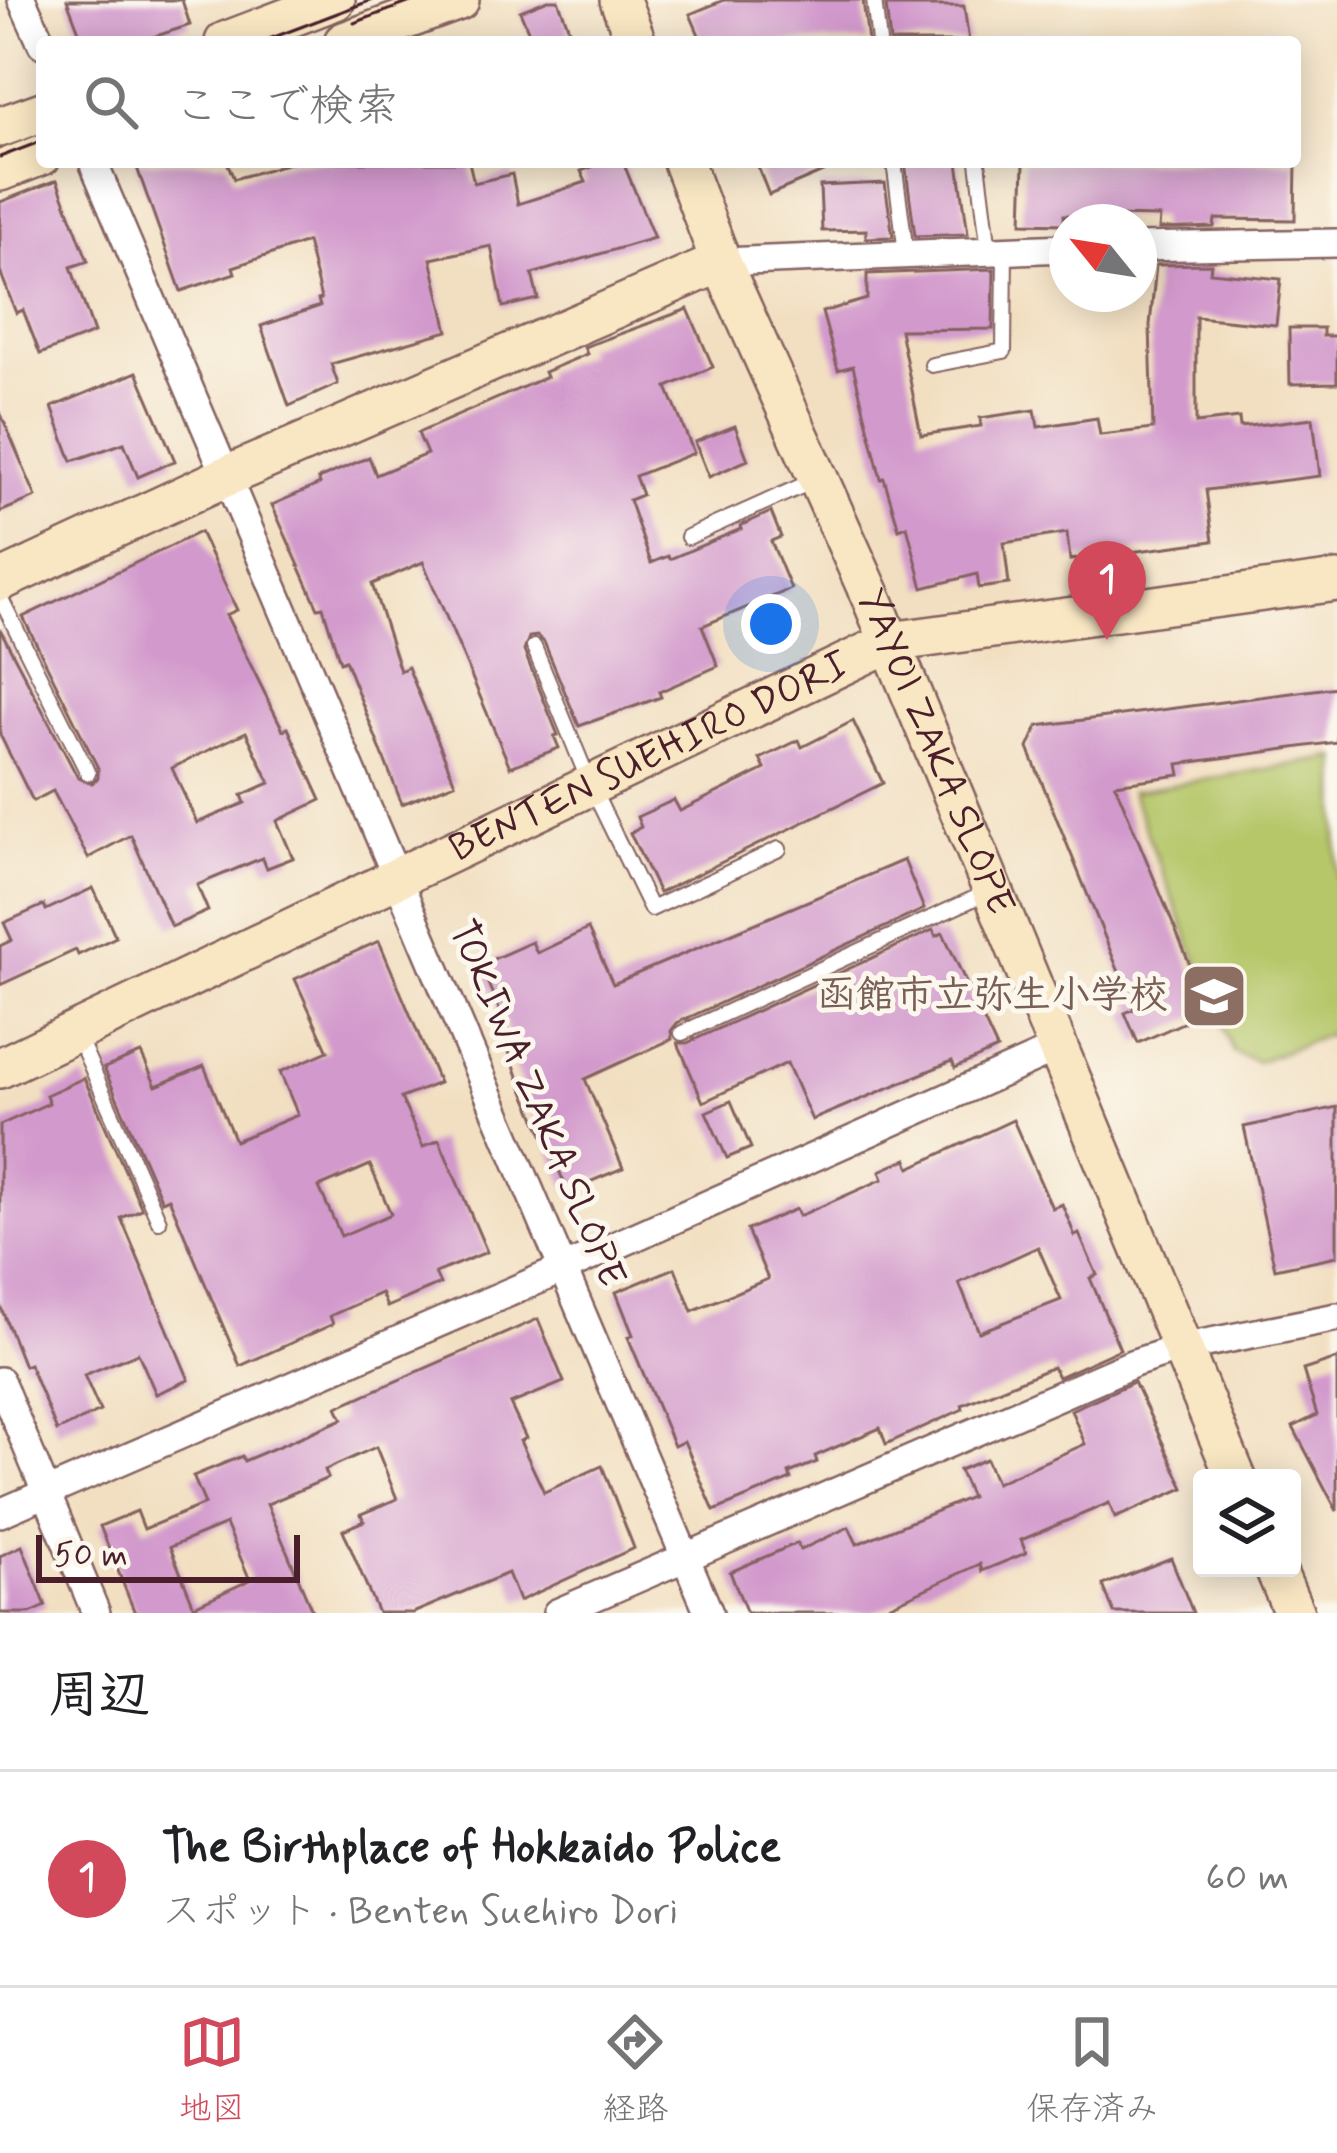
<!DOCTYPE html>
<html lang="ja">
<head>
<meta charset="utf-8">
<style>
  :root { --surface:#fff; --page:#f6f6f6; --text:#202124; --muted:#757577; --line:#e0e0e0; --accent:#d1495b }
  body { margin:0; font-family:Mynerve,"Klee One",sans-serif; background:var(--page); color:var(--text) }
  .controls { position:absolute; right:36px; bottom:36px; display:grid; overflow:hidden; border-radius:12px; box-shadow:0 6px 30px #0003 }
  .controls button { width:108px; height:108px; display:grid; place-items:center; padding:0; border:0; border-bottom:3px solid var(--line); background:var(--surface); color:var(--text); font:60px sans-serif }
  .compass { position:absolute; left:1049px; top:204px; width:108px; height:108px; border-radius:50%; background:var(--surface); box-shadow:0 6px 30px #0003; rotate:300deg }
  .scale { position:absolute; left:36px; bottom:30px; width:264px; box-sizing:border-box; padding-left:12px; border:6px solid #4a1f2b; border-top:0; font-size:33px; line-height:42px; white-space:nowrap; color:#4a1f2b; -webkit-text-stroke:9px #fbf7ec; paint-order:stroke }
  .you { position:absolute; left:771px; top:624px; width:42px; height:42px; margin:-30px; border:9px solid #fff; border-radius:50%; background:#1a73e8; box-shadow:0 0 0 18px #1a73e833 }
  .badge { display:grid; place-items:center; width:78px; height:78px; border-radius:50%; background:var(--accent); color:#fff; font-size:39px; font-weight:700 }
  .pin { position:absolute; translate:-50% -99px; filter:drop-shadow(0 3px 6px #0008) }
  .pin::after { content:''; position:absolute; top:63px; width:42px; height:36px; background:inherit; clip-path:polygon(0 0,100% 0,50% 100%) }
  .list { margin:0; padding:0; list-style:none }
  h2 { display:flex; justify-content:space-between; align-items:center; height:156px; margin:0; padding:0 48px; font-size:51px }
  h2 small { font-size:39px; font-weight:400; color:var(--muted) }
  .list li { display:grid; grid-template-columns:78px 1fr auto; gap:36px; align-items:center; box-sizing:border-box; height:216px; padding:0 48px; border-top:3px solid var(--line) }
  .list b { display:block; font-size:45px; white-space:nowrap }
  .list p { margin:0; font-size:39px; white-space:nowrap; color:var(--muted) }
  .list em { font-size:39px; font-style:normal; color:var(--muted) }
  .icon { flex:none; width:66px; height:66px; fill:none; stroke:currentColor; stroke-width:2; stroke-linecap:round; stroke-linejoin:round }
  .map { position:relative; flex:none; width:1337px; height:1613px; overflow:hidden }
  .search { position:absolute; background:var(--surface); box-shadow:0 6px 30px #0003; left:36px; right:36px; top:36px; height:132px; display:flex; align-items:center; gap:30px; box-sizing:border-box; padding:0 42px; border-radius:12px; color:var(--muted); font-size:45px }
  .sheet { height:372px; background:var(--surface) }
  nav { display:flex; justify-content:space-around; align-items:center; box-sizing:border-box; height:168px; border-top:3px solid var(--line); background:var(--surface); font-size:33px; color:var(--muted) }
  nav a { display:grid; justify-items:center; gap:6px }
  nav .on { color:var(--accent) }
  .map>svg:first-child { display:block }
</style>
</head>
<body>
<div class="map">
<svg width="1337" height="1613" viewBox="0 0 1337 1613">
  <rect width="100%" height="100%" fill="#fbf7ec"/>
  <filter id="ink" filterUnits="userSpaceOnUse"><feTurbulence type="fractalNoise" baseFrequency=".00833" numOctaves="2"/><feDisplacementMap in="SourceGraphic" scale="24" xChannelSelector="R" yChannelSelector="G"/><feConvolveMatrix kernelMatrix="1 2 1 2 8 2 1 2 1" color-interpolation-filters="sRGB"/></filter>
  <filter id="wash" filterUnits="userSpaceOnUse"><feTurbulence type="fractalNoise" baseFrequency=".004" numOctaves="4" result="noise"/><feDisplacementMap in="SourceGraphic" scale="48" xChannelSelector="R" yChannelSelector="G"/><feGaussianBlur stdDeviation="2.7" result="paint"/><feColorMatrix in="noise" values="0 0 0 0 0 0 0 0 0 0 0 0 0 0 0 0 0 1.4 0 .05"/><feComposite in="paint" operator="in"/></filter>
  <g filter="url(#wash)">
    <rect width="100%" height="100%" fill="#f2dfc1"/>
    <path fill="#b6c76a" stroke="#80734a" stroke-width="3" d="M1337,757V1031L1257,1062L1233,1052L1131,792Z"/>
    <g id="blocks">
      <g fill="#d299cc" fill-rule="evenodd">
        <path d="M67,0H182L190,25L138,42H83Z"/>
        <path d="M548,0H558L574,42H533L520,11Z"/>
        <path d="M724,0H863L868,42H702L690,14Z"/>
        <path d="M886,6H964L969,42H890Z"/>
        <path d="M135,162H227L234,179L293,162H469L474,183L512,174L518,204L586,182L581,171L604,162H623L654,238L532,274L538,299L503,307L491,246L431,259L448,331L331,364L338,384L289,406L261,326L320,306L318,300L321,299L307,242L233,267L235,273L181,291Z"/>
        <path d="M756,162H846L769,195Z"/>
        <path d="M905,162H958L968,234L915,236Z"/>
        <path d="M1024,162H1296L1295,220L1215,219L1214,227L1159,229L1160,217L1064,215V224L1022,223Z"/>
        <path d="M57,180L88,261L71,267L94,333L40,354L23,310L16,313L0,271V202Z"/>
        <path d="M885,183L893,237L866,238V230L822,231L820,186Z"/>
        <path d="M1211,264L1210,272L1281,279L1276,325L1196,317V423L1239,418L1240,427L1313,418L1320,476L1206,490L1213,541L1070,560L1067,533L1004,543L1009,584L979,588L977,574L923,588L907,526L899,529L884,478L881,479L853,366L838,370L822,312L867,299V274L994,269L993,329L900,330L921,435L981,426L980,418L1035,410L1038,427L1097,418L1100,435L1153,429L1150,325L1156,265Z"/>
        <path d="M688,309L713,367L667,387L694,453L635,476L642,495L629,500L651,563L668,556L670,559L741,529L740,526L771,512L781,537L771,541L791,589L702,626L718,666L659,692L661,697L579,726L544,642L537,636L529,637L524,651L558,735L554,736L559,748L510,767L423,562L372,584L400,671L408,667L455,783L402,804L345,660L340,662L323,607L318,608L272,505L320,484L318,479L369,457L376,475L427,454L418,433L546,377L544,372L587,354L584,347Z"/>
        <path d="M1289,328H1323V336H1337V383L1290,384Z"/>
        <path d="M137,372L175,461L138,477L124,443L72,461L52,407Z"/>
        <path d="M0,412L36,497L0,512Z"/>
        <path d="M735,426L748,460L709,477L695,442Z"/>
        <path d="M200,532L237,610L226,615L283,730L288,728L321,800L277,821L293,858L267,868L262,858L197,885L208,911L171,927L131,835L88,858L53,791L33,801L0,735V629L78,778L92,783L98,778V768L23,617ZM246,732L270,783L242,795L245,803L197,823L172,768Z"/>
        <path d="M1337,687V742L1178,764L1180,775L1115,784L1209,1011L1138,1043L1125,1013L1134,1009L1028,748L1038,726Z"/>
        <path d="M853,721L883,783L659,893L630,833L641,827L637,817L674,800L680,811L765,769L760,759L799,740L802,747Z"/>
        <path d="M904,860L924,909L677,1023L671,1031L672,1039L585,1079L623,1168L568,1191L522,1087L508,1049L513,1047L505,1023L480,965L532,942L537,953L588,929L613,984Z"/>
        <path d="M93,888L116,937L78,955L76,950L0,985V946L12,940L4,923L44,905L46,910Z"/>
        <path d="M933,930L936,936L943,933L997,1049L955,1068L952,1061L812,1120L787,1063L703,1102L678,1043H687Z"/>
        <path d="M379,941L439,1083L401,1098L423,1147L439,1140L487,1252L435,1273L440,1284L387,1307L381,1293L330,1316L333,1324L240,1366L169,1198L162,1201L104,1068L141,1053L156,1086L204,1066L235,1141L298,1115L280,1072L328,1051L295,979ZM370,1165L391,1214L341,1236L319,1187Z"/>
        <path d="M84,1078L142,1209L121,1218L189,1380L156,1394L138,1353L84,1375L100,1411L57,1431L29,1364L24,1366L0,1305V1125L49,1103L46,1095Z"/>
        <path d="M731,1101L751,1148L727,1158L706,1112Z"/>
        <path d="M1337,1107V1256L1275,1269L1244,1127Z"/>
        <path d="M1013,1120L1052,1208L1062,1204L1075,1236L1079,1234L1097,1275L1090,1278L1120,1349L1058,1377L1053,1367L962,1405L963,1409L886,1444L880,1428L815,1456L817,1462L789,1473L791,1479L714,1511L684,1441L674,1446L628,1337L633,1335L616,1292L675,1268L692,1311L768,1279L747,1230L796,1209L799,1216L883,1179L880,1171L907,1159L910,1168ZM1038,1247L1061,1300L979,1332L959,1283Z"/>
        <path d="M538,1319L564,1382L510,1404L526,1438L520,1441L544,1492L602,1466L634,1548L519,1601L508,1573L413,1613H378L343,1530L364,1521L361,1514L397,1499L376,1447L325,1470L328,1478L267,1504L313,1613H135L100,1526L137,1511L144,1529L205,1504L193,1476L242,1456L244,1461L343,1419L337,1407ZM226,1524L250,1580L194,1606L170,1547Z"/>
        <path d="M1337,1359V1511L1293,1427L1317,1415L1303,1370Z"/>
        <path d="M1134,1382L1184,1488L1115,1518L1109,1503L1021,1540L1026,1553L982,1571L980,1564L873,1613H747L730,1572L797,1543L800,1550L849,1527L857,1544L971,1497L959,1470L986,1459L996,1483L1085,1444L1071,1410Z"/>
        <path d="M22,1546L46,1606L30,1613H0V1556Z"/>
        <path d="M1171,1558L1193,1613H1114L1103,1585Z"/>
      </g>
    </g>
  </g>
  <g filter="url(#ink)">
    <use href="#blocks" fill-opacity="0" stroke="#856260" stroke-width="3"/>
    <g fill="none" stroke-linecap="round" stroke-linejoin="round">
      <defs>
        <g id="lane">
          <path d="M874,0L879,42"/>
          <path d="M894,162L906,253"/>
          <path d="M978,162L989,250"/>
          <path d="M932,365L1004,351L1005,250"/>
          <path d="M688,537L815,480"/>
          <path d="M0,597L88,773"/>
          <path d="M534,647L590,784L651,909L779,849"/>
          <path d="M682,1033L988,892"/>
          <path d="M77,1034L159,1221"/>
        </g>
        <g id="street">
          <path d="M22,0L42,44"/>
          <path d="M93,162L709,1613"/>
          <path d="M1139,247L1337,243"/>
          <path d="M721,262L1067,248"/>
          <path d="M0,1381L96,1613"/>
          <path d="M0,1513L563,1269L1060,1047"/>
          <path d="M557,1613L1134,1363L1181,1348L1337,1317"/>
        </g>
        <g id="secondary">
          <path d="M620,0L636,42"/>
          <path d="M225,42L335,0"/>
          <path d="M344,42L459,0"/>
          <path d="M0,127L42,112"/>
          <path id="s1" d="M683,162L721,262L873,601L1236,1478"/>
          <path d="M0,171L42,155"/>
          <path d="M0,581L227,476L721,262"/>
          <path id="s2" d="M0,1068L890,642L1337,581"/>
          <path d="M1275,1568L1294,1613"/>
        </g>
      </defs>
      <use href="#lane" stroke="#856260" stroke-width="18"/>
      <use href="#street" stroke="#856260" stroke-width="32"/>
      <use href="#secondary" stroke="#856260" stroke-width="44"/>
      <use href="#lane" stroke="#fff" stroke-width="14"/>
      <use href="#street" stroke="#fff" stroke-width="27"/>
      <use href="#secondary" stroke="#f9e7c3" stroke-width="39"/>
      <g stroke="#4a1f2b" stroke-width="3">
        <path d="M354,23L416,0"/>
        <path d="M261,42L372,0"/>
        <path d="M0,157L42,141"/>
      </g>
    </g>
  </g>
  <defs>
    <symbol id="school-square" viewBox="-11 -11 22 22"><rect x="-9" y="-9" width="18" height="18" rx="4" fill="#8d6e63" stroke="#fbf7ec"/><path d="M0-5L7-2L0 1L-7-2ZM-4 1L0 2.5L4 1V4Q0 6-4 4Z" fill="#fff"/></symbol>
  </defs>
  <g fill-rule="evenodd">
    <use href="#school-square" x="1176" y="958" width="76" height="76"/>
  </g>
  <g text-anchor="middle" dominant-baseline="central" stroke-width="10" stroke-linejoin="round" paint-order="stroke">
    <g font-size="39" fill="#4a1f2b" stroke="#fbf7ec">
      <text stroke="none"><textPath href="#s1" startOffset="642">YAYOI ZAKA SLOPE</textPath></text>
      <text stroke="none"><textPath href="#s2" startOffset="720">BENTEN SUEHIRO DORI</textPath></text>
      <text transform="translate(536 1104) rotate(67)">TOKIWA ZAKA SLOPE</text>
    </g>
    <g font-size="39" font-weight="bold" fill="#785e54" stroke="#fbf7ec" text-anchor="end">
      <text x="1168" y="996">函館市立弥生小学校</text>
    </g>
  </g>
</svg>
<div class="controls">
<button><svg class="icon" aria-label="layers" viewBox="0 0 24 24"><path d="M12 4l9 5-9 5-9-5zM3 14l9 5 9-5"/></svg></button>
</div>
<svg class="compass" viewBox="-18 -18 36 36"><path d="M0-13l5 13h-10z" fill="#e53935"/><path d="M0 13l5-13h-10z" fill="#757577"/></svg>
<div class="scale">50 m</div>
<div class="you"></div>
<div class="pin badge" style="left:1107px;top:640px">1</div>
<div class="search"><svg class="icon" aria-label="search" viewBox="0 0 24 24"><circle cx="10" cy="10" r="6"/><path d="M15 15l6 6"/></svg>ここで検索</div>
</div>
<section class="sheet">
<h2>周辺<small></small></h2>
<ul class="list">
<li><span class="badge">1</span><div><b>The Birthplace of Hokkaido Police</b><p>スポット · Benten Suehiro Dori</p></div><em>60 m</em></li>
</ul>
</section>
<nav>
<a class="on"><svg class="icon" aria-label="map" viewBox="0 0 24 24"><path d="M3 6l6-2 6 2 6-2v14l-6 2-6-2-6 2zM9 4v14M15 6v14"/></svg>地図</a>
<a><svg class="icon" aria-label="directions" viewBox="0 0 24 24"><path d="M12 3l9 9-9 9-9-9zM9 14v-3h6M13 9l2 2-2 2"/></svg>経路</a>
<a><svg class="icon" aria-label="saved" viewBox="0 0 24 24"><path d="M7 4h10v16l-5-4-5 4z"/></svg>保存済み</a>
</nav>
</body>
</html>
